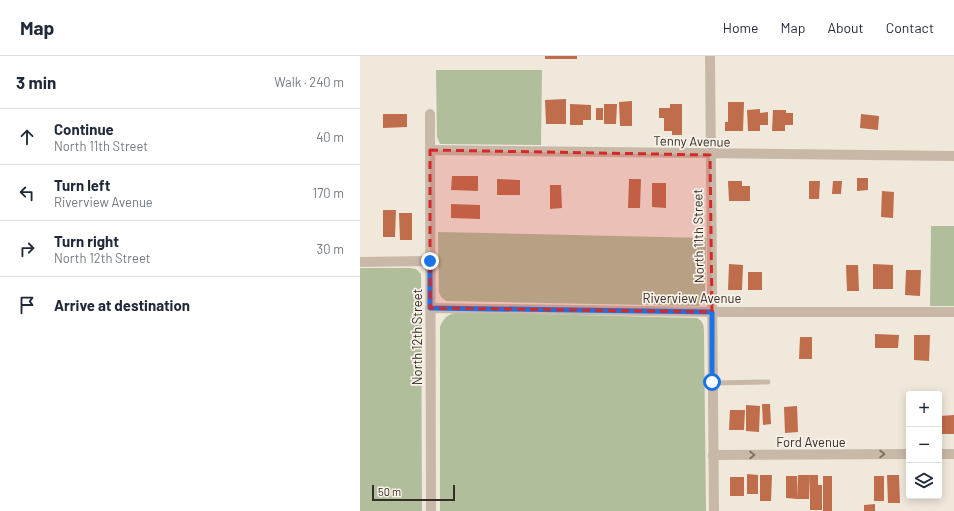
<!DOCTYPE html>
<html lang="en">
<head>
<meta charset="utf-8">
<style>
  :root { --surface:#fff; --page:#f2f2f3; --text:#1f2937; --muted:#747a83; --line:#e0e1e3 }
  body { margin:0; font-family:Barlow,sans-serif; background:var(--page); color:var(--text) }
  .controls { position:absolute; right:12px; bottom:12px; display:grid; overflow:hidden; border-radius:4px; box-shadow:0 2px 10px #0003 }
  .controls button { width:36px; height:36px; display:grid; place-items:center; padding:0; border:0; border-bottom:1px solid var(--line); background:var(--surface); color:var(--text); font:20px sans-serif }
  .scale { position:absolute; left:12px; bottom:10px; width:83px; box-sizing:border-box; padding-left:4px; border:2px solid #352d28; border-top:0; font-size:11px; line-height:14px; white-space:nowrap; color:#352d28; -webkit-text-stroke:3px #f8f1e7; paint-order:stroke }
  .stop { position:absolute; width:12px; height:12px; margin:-9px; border:3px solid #1a73e8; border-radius:50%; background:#fff }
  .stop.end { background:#1a73e8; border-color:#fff; box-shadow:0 1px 4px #0008 }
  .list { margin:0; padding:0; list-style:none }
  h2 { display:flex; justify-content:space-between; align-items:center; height:52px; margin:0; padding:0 16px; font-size:17px }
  h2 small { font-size:13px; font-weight:400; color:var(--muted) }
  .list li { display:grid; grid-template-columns:26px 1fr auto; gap:12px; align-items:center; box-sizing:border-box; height:56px; padding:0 16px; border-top:1px solid var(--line) }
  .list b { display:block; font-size:15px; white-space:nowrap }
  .list p { margin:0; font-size:13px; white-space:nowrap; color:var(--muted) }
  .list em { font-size:13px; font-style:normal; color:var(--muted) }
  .icon { flex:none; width:22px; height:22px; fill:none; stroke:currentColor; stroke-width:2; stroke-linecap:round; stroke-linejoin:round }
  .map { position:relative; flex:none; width:594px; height:455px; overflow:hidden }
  header { display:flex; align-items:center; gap:24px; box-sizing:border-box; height:56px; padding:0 20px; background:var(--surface); border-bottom:1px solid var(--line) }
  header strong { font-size:19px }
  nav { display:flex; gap:22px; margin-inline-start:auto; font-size:14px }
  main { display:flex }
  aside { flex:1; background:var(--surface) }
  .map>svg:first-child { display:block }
</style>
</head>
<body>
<header>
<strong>Map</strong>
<nav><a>Home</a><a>Map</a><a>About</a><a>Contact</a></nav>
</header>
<main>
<aside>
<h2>3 min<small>Walk · 240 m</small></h2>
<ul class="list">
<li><svg class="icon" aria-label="ahead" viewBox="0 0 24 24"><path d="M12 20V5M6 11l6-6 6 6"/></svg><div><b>Continue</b><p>North 11th Street</p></div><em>40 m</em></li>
<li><svg class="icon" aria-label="left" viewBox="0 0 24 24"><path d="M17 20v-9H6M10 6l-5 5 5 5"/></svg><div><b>Turn left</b><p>Riverview Avenue</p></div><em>170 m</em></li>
<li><svg class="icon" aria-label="right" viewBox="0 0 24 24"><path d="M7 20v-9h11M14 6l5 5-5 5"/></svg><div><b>Turn right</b><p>North 12th Street</p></div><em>30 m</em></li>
<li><svg class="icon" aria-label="arrive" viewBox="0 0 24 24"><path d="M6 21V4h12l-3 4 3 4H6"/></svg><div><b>Arrive at destination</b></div></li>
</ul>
</aside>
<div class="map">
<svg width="594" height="455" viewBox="0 0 594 455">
  <rect width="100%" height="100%" fill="#f0e8db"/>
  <g fill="#b1be9c">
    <path d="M76,14H182L181,89L80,88L77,81Z"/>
    <path d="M571,170H594V250H570Z"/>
    <path d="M78,176L346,182L345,242L343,248L338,250L86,245L81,241L79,236Z"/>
    <path d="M0,212H50L56,213L61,218L62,455H0Z"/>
    <path d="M99,256L337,262C343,265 344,269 344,276L346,455H80V271C84,261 88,258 99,256Z"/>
  </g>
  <g fill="#bf6d4b">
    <rect x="185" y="0" width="32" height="3"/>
    <path d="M206,43V68H186L185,44Z"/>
    <path d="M272,45V70H260L259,46Z"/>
    <path d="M368,46H384L383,75H365V66H368Z"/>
    <path d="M210,48L231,49V64H223V69H210Z"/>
    <path d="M244,48H257L256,68H244Z"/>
    <path d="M310,48H322V79H312V75H304V62H299V52H310Z"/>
    <rect x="236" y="52" width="7" height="12"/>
    <path d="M400,53V57L408,56V69H400V75H388L387,54Z"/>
    <path d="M413,54H426V57H433V69H425V75H412Z"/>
    <path d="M23,58H47V71L23,72Z"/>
    <path d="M501,58L519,60L518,74L500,72Z"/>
    <path d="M92,120H118V135L91,134Z"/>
    <path d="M497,122H508V134L497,135Z"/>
    <path d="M137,123L160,124V139H137Z"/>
    <path d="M269,123H281L280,152H268Z"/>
    <path d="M368,125H382V130H390V145H369Z"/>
    <path d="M449,125H460L459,143H449Z"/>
    <path d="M473,125H482L481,138H472Z"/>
    <path d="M292,127H306V152L292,151Z"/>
    <path d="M190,129H201L202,152L190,153Z"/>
    <path d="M522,135L534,136L533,162L521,161Z"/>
    <path d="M91,148L120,149V163L91,162Z"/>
    <path d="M23,154H36L35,181H23Z"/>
    <path d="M39,157H52V184H40Z"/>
    <path d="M369,208L383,209L382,234H368Z"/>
    <path d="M513,208L533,209V233H513Z"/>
    <path d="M486,209H498L499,235H487Z"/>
    <path d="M546,214H561L560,240L545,239Z"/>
    <rect x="388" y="216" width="14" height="18"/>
    <path d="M515,278L539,279L538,292H515Z"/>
    <path d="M554,279H570L569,305L554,304Z"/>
    <path d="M440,281H452V303H439Z"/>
    <path d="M402,348H410L411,368L403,369Z"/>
    <path d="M386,349L400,350L399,376L386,375Z"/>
    <path d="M437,350L438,376L425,377L424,351Z"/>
    <path d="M370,354H385L384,374H369Z"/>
    <path d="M594,359V378H581L580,360Z"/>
    <path d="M387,418L398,419V438H387Z"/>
    <path d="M400,419H412L411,445H400Z"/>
    <path d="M438,419H450L449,443H437Z"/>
    <path d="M450,419H458V429H462V454H450Z"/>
    <path d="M527,419H539L540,447H528Z"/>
    <path d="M426,420H437V443L426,442Z"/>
    <rect x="463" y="420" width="9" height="35"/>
    <rect x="514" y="420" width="10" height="25"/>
    <rect x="370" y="421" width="14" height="19"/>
    <path d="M515,448V455H504V449Z"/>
  </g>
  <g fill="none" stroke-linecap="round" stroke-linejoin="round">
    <path stroke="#c8b8a8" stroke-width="5" d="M353,327L408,326"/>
    <g stroke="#c8b8a8" stroke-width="10">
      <path d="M350,0L354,455"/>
      <path d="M70,58L71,455"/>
      <path d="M70,94L594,100"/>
      <path d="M0,206L70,205"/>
      <path d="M70,252L352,256H594"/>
      <path d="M579,398H594"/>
      <path d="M353,399L549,398"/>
    </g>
  </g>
  <defs><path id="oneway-chevron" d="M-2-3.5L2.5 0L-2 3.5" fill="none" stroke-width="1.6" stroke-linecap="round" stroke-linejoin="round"/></defs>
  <g stroke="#776c62">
    <use href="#oneway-chevron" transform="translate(522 398)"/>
    <use href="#oneway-chevron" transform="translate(392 399)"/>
  </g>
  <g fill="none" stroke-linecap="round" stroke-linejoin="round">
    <path stroke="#1a73e8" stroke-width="5" d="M70,205V252L352,256V326"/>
  </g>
  <path fill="#d62828" fill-opacity="0.2" stroke="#d62828" stroke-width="3" stroke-dasharray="8 5" stroke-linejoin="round" d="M70,94L350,99L352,256L70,252Z"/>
  <g text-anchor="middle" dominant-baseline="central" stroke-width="3.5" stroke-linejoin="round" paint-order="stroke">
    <g font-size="13" fill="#352d28" stroke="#f8f1e7">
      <text transform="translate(332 85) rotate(1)">Tenny Avenue</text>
      <text transform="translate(338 180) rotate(-91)">North 11th Street</text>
      <text x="332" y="242">Riverview Avenue</text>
      <text transform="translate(57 281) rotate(-90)">North 12th Street</text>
      <text x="451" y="386">Ford Avenue</text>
    </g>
  </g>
</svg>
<div class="controls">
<button>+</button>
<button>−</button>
<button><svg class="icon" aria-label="layers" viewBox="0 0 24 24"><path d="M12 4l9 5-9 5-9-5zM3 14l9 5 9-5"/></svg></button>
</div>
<div class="scale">50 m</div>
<div class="stop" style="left:352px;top:326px"></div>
<div class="stop end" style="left:70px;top:205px"></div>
</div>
</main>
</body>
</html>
